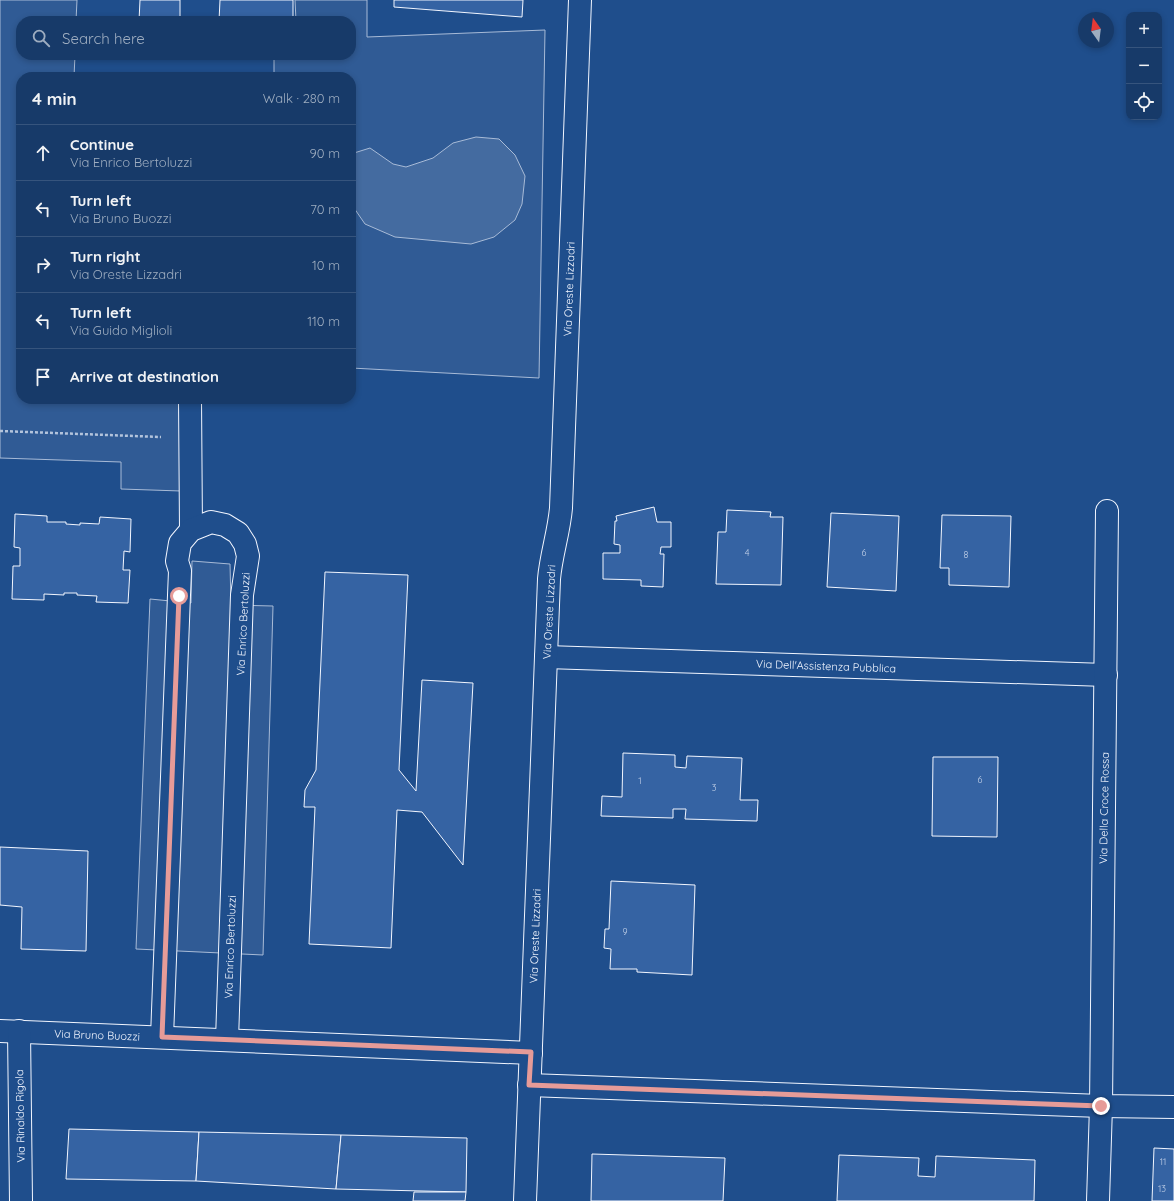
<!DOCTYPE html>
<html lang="en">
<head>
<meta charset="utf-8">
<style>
  :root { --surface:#173a69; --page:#20416f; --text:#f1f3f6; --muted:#9eadc0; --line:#36547d }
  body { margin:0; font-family:Quicksand,sans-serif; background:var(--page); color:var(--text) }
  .controls { position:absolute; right:12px; top:12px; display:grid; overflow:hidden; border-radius:8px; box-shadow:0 2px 6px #0003 }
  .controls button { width:36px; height:36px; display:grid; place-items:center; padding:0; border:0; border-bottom:1px solid var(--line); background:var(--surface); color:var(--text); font:20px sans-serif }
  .compass { position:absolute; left:1078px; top:12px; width:36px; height:36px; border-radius:50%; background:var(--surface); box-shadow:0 2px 6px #0003; rotate:346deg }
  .stop { position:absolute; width:12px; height:12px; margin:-9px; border:3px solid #e69b98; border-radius:50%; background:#fff }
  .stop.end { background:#e69b98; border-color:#fff; box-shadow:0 1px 4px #0008 }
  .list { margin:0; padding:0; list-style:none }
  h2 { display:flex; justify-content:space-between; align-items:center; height:52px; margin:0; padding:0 16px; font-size:17px }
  h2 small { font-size:13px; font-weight:400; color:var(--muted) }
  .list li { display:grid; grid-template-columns:26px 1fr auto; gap:12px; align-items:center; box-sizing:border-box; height:56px; padding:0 16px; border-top:1px solid var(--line) }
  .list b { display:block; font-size:15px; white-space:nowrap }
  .list p { margin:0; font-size:13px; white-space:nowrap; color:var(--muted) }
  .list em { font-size:13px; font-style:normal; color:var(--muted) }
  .icon { flex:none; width:22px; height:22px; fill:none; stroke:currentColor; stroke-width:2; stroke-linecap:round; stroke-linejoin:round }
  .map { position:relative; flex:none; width:1174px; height:1201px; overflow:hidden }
  .search { position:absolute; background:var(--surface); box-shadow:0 2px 6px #0003; left:16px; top:16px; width:340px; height:44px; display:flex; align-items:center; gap:10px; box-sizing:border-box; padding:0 14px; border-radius:16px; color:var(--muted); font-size:15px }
  .panel { position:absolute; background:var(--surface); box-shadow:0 2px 6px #0003; left:16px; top:72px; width:340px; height:332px; border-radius:16px }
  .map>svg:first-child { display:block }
</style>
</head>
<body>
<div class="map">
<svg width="1174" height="1201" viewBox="0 0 1174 1201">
  <rect width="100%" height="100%" fill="#1f4e8c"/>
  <g fill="#305b95" stroke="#a8bbd7">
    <path d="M0,0H77L76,21H21V55H75L74,77H21V399H181V491L121,489V462L0,458Z"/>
    <path d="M295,0H367V37L545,30L539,378L351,368V77H274V55H351V21H296Z"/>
    <path d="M192,561L230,564L231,605L273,606L263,955L136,949L150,599L191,603Z"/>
  </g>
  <path fill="#446ba0" stroke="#a8bbd7" d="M476,137L499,139L515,155L525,176L522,204L515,220L494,237L471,244L395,237L365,224L354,208L351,201V160L354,153L370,148L393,164L406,167L433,158L453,143Z"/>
  <g fill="#3563a3" stroke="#f2f6ff">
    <path d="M140,0H180V21H139Z"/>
    <path d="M220,0H293V21H219Z"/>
    <path d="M394,0H523L522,17L394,7Z"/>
    <path d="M654,507L657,522H671V547H661L660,554H664L663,587L641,586V580L603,579V553H620V545L614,544L615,521H617L616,516Z"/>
    <path d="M727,510L771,512L770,517H783L781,585L716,584L718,532H726Z"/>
    <path d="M831,513L899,516L896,591L827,587Z"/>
    <path d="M15,514L47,516V522H66V524L80,525V523L99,524L100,517L131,519L130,552L124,551L123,570H130L128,603L96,602L97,596L77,595V593H64V595L44,594V600L12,599L13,566H20V548L14,547Z"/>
    <path d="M942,515L1011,516L1009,587L949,585V568H940Z"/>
    <path d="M325,572L408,575L399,770L416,791L422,680L473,683L463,865L422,812L397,810L391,948L309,944L315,807H304L305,790L316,770Z"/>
    <path d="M623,753L675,755V767L686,768L687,756L742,758L740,800H758L757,821L685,819L686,809H673V818L601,816L602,796L622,797Z"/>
    <path d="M933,757H998L997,837L932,836Z"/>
    <path d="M0,847L88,851L86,951L21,949L22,907L0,905Z"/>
    <path d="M611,881L695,885L692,975L637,972V969H610L611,949L604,948L605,929H609Z"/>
    <path d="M69,1129L199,1132L196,1181L66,1179Z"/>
    <path d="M199,1132L341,1135L336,1189L196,1181Z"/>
    <path d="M341,1135L467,1138L466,1192L336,1189Z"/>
    <path d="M1154,1148L1174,1149V1201H1152Z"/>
    <path d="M592,1154L725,1158L723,1201H591Z"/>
    <path d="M839,1155L919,1158L918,1176L935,1177L936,1156L1035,1160L1034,1201H837Z"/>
    <path d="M414,1192H466L465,1201H413Z"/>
  </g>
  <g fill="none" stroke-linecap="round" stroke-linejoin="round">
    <defs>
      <g id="street">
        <path d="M190,399L191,530"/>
        <path d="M546,657L1106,675"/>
        <path d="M0,1031L531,1053"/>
        <path d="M19,1031L21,1201"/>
        <path d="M162,1037L179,595L180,571L177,561L180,543L191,530L211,522L225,525L238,533L245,544L248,556L242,595L227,1040"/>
        <path d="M529,1085L1101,1106L1174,1107"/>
        <path d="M525,1201L549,579C551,555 559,532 561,508L580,0"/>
        <path d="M1098,1201L1101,1106L1107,511"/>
      </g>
    </defs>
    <use href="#street" stroke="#f2f6ff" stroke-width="24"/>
    <path stroke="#b3c4dc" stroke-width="2.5" stroke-dasharray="3 2" stroke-linecap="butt" d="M0,431L161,437"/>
    <use href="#street" stroke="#1f4e8c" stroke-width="22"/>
  </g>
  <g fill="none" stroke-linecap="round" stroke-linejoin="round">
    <path stroke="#e69b98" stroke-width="5" d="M179,596L162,1037L531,1052L529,1085L1101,1106"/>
  </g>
  <g text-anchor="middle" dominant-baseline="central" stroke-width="3" stroke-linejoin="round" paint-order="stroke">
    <g font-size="9" fill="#c3d1e8">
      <text x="747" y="552">4</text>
      <text x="864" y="552">6</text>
      <text x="966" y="554">8</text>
      <text x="980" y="779">6</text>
      <text x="640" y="780">1</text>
      <text x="714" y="787">3</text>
      <text x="625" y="931">9</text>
      <text x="1163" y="1161">11</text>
      <text x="1162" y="1188">13</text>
    </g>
    <g font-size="11" fill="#f2f6ff" stroke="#1f4e8c">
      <text transform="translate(569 289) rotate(-88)">Via Oreste Lizzadri</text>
      <text transform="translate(549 612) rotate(-87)">Via Oreste Lizzadri</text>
      <text transform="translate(243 624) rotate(-87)">Via Enrico Bertoluzzi</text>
      <text transform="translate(826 666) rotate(2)">Via Dell'Assistenza Pubblica</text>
      <text transform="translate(1104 808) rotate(-89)">Via Della Croce Rossa</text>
      <text transform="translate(535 936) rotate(-88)">Via Oreste Lizzadri</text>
      <text transform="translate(230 947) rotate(-88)">Via Enrico Bertoluzzi</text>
      <text transform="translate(97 1035) rotate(2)">Via Bruno Buozzi</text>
      <text transform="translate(20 1116) rotate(-91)">Via Rinaldo Rigola</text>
    </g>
  </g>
</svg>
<div class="controls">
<button>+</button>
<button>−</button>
<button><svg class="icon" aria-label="locate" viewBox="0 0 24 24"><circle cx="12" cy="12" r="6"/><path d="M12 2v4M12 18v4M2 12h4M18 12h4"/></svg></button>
</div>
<svg class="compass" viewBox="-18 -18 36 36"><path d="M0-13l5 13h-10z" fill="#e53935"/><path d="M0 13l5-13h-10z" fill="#9eadc0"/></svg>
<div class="stop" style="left:179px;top:596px"></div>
<div class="stop end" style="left:1101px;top:1106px"></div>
<div class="search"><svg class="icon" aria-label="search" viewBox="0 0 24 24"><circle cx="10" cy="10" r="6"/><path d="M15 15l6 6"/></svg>Search here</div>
<section class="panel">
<h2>4 min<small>Walk · 280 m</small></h2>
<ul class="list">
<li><svg class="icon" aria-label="ahead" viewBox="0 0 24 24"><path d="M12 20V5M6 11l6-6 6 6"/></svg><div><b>Continue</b><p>Via Enrico Bertoluzzi</p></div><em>90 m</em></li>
<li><svg class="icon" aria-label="left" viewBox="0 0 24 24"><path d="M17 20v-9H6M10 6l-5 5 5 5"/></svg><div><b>Turn left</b><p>Via Bruno Buozzi</p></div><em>70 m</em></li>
<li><svg class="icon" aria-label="right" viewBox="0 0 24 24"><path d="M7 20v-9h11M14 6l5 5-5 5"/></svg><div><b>Turn right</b><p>Via Oreste Lizzadri</p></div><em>10 m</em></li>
<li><svg class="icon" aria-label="left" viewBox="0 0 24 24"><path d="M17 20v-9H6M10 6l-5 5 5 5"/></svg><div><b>Turn left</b><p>Via Guido Miglioli</p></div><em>110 m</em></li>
<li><svg class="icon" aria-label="arrive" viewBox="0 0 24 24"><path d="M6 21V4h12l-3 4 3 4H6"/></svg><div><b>Arrive at destination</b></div></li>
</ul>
</section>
</div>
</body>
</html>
